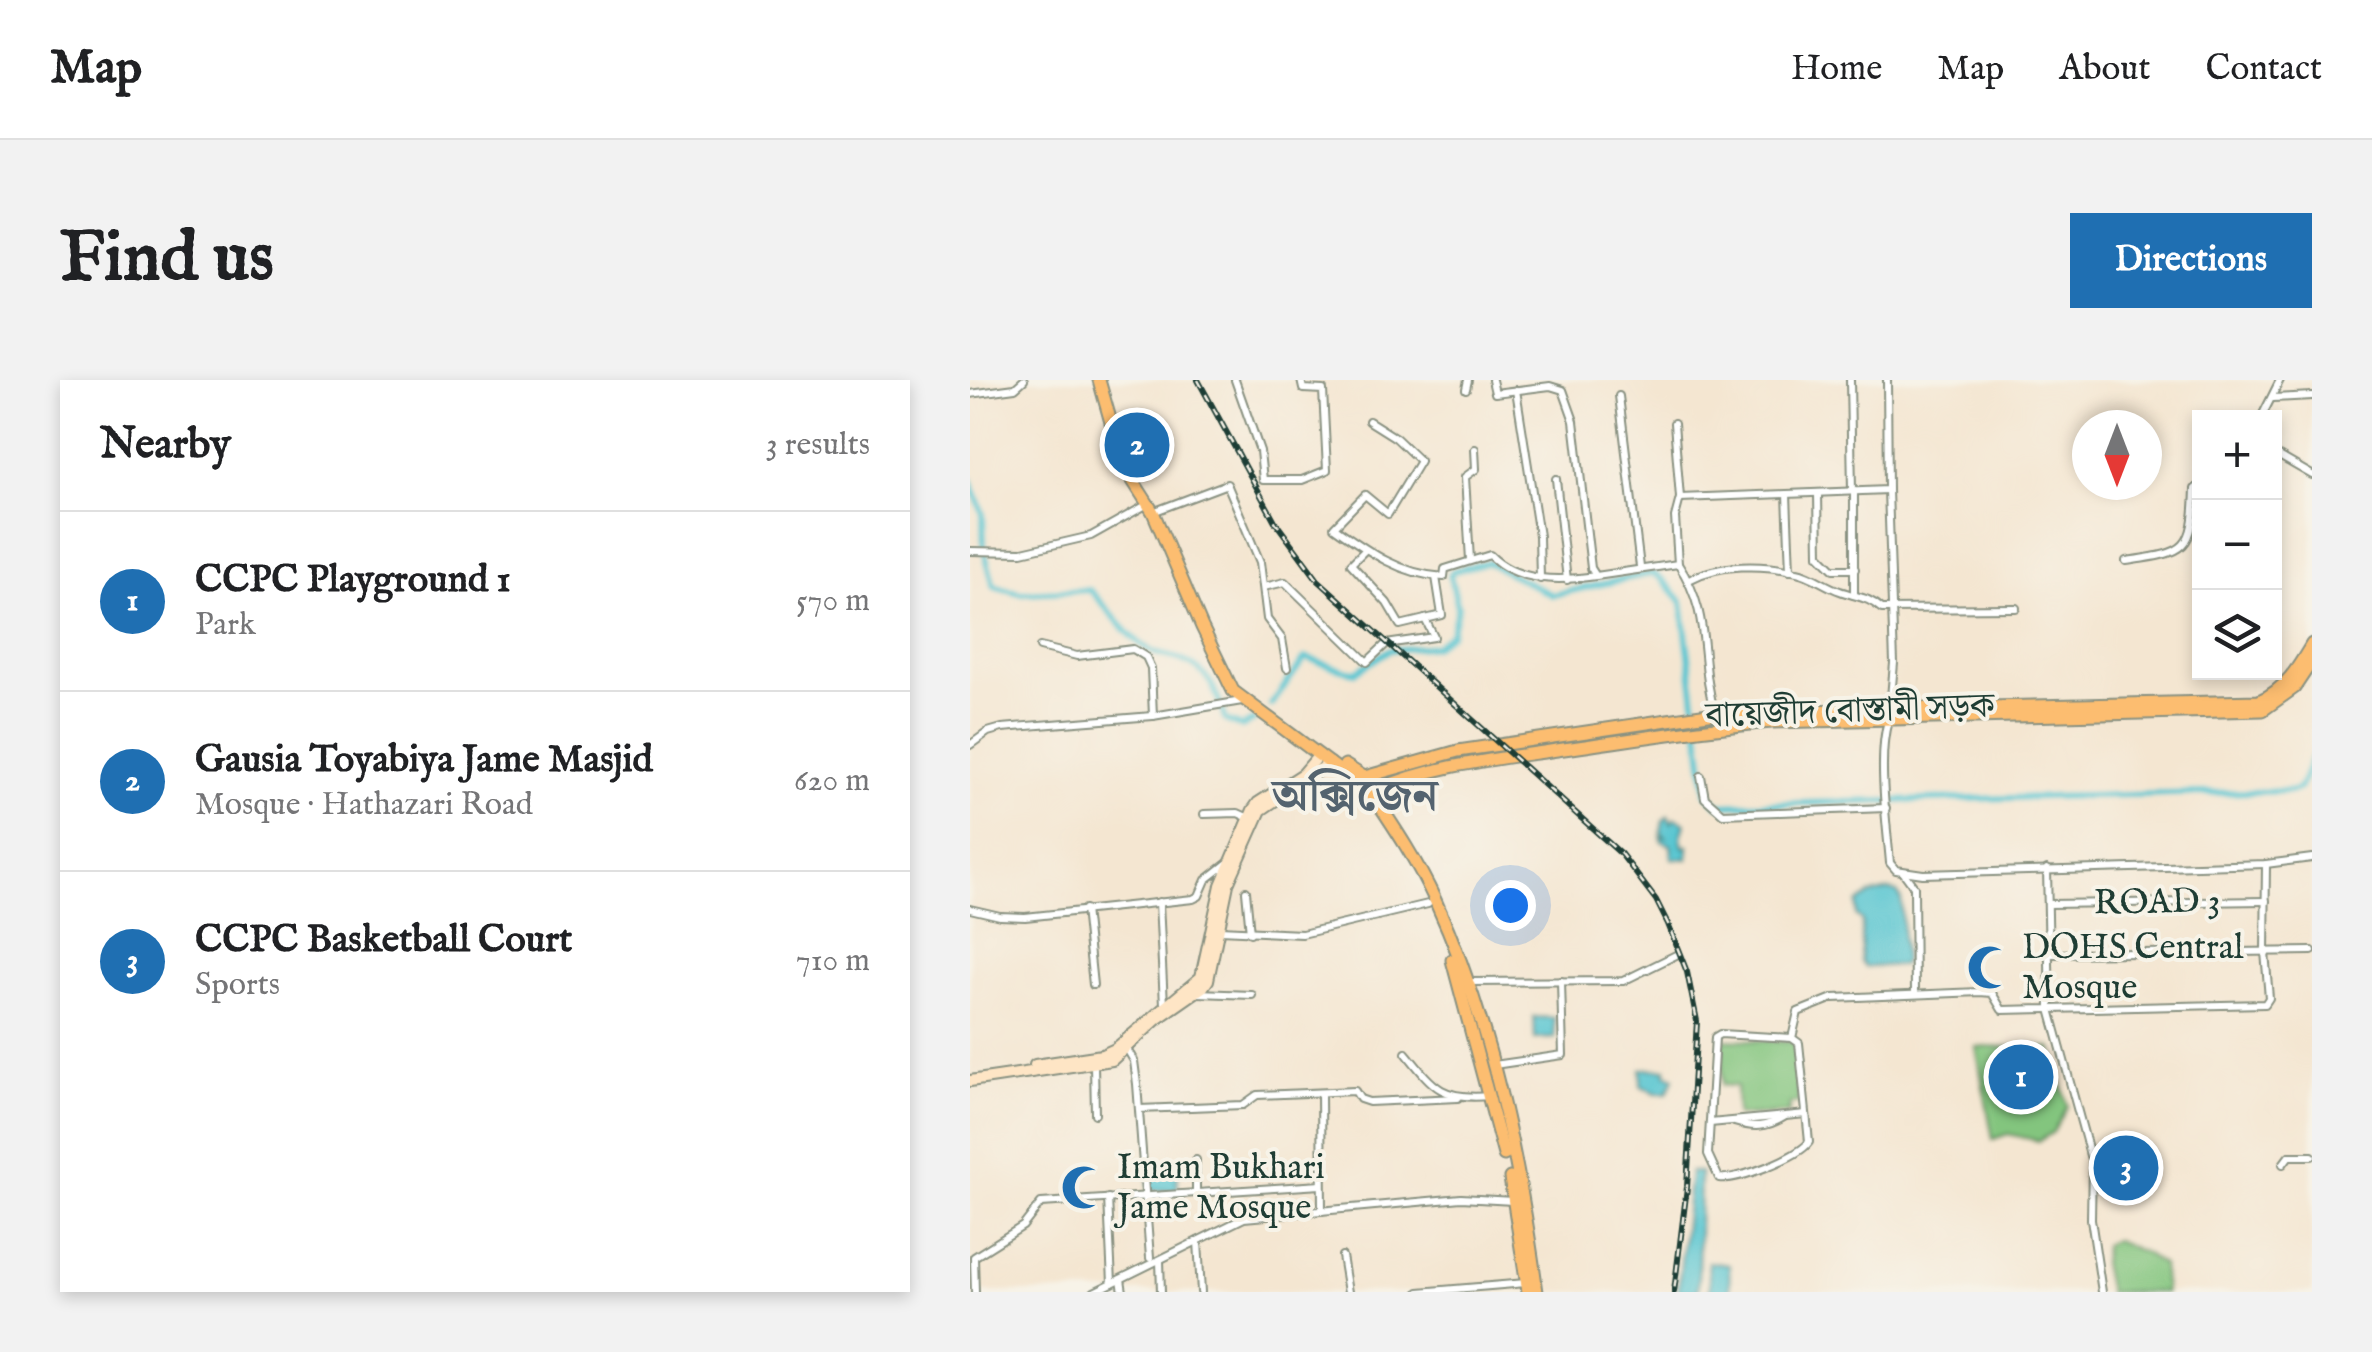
<!DOCTYPE html>
<html lang="en">
<head>
<meta charset="utf-8">
<style>
  :root { --surface:#fff; --page:#f2f2f2; --text:#202124; --muted:#757577; --line:#e0e0e0; --accent:#1f6fb2 }
  body { margin:0; font-family:"IM FELL English","Noto Serif Bengali",serif; background:var(--page); color:var(--text) }
  .controls { position:absolute; right:30px; top:30px; display:grid; overflow:hidden; border-radius:0px; box-shadow:0 5px 15px #0003 }
  .controls button { width:90px; height:90px; display:grid; place-items:center; padding:0; border:0; border-bottom:2px solid var(--line); background:var(--surface); color:var(--text); font:50px sans-serif }
  .compass { position:absolute; left:1102px; top:30px; width:90px; height:90px; border-radius:50%; background:var(--surface); box-shadow:0 5px 15px #0003; rotate:180deg }
  .you { position:absolute; left:540px; top:525px; width:35px; height:35px; margin:-25px; border:8px solid #fff; border-radius:50%; background:#1a73e8; box-shadow:0 0 0 15px #1a73e833 }
  .badge { display:grid; place-items:center; width:65px; height:65px; border-radius:50%; background:var(--accent); color:#fff; font-size:32px; font-weight:700 }
  .pin { position:absolute; translate:-50% -50%; border:5px solid #fff; box-shadow:0 2px 10px #0006 }
  .list { margin:0; padding:0; list-style:none }
  h2 { display:flex; justify-content:space-between; align-items:center; height:130px; margin:0; padding:0 40px; font-size:42px }
  h2 small { font-size:32px; font-weight:400; color:var(--muted) }
  .list li { display:grid; grid-template-columns:65px 1fr auto; gap:30px; align-items:center; box-sizing:border-box; height:180px; padding:0 40px; border-top:2px solid var(--line) }
  .list b { display:block; font-size:38px; white-space:nowrap }
  .list p { margin:0; font-size:32px; white-space:nowrap; color:var(--muted) }
  .list em { font-size:32px; font-style:normal; color:var(--muted) }
  .icon { flex:none; width:55px; height:55px; fill:none; stroke:currentColor; stroke-width:2; stroke-linecap:round; stroke-linejoin:round }
  .map { position:relative; flex:none; width:1342px; height:912px; overflow:hidden; border-radius:0px }
  header { display:flex; align-items:center; gap:60px; box-sizing:border-box; height:140px; padding:0 50px; background:var(--surface); border-bottom:2px solid var(--line) }
  header strong { font-size:48px }
  nav { display:flex; gap:55px; margin-inline-start:auto; font-size:35px }
  .intro { display:flex; align-items:center; justify-content:space-between; box-sizing:border-box; height:240px; padding:0 60px }
  h1 { margin:0; font-size:70px }
  .button { padding:25px 45px; border-radius:0px; background:var(--accent); color:#fff; font-size:35px; font-weight:700 }
  main { display:flex; gap:60px; padding:0 60px }
  aside { flex:1; background:var(--surface); border-radius:0px; box-shadow:0 5px 15px #0003 }
  .map>svg:first-child { display:block }
</style>
</head>
<body>
<header>
<strong>Map</strong>
<nav><a>Home</a><a>Map</a><a>About</a><a>Contact</a></nav>
</header>
<div class="intro"><h1>Find us</h1><a class="button">Directions</a></div>
<main>
<aside>
<h2>Nearby<small>3 results</small></h2>
<ul class="list">
<li><span class="badge">1</span><div><b>CCPC Playground 1</b><p>Park</p></div><em>570 m</em></li>
<li><span class="badge">2</span><div><b>Gausia Toyabiya Jame Masjid</b><p>Mosque · Hathazari Road</p></div><em>620 m</em></li>
<li><span class="badge">3</span><div><b>CCPC Basketball Court</b><p>Sports</p></div><em>710 m</em></li>
</ul>
</aside>
<div class="map">
<svg width="1342" height="912" viewBox="0 0 1342 912">
  <rect width="100%" height="100%" fill="#f7f3e8"/>
  <filter id="ink" filterUnits="userSpaceOnUse"><feTurbulence type="fractalNoise" baseFrequency=".01" numOctaves="2"/><feDisplacementMap in="SourceGraphic" scale="20" xChannelSelector="R" yChannelSelector="G"/><feConvolveMatrix kernelMatrix="1 2 1 2 8 2 1 2 1" color-interpolation-filters="sRGB"/></filter>
  <filter id="wash" filterUnits="userSpaceOnUse"><feTurbulence type="fractalNoise" baseFrequency=".0048" numOctaves="4" result="noise"/><feDisplacementMap in="SourceGraphic" scale="40" xChannelSelector="R" yChannelSelector="G"/><feGaussianBlur stdDeviation="2.25" result="paint"/><feColorMatrix in="noise" values="0 0 0 0 0 0 0 0 0 0 0 0 0 0 0 0 0 1.4 0 .05"/><feComposite in="paint" operator="in"/></filter>
  <g filter="url(#wash)">
    <rect width="100%" height="100%" fill="#f4e6d1"/>
    <g fill="#83c57e" stroke="#518159" stroke-width="2.5">
      <path d="M753,659L825,662L829,723L820,724L819,733L767,736L766,706L752,705Z"/>
      <path d="M1006,667L1081,668L1098,726L1083,752L1069,761L1038,754L1023,759Z"/>
      <path d="M1168,778L1170,795L1144,799L1142,781Z"/>
      <path d="M1145,860L1173,872L1192,885L1195,912H1138L1132,883L1134,865Z"/>
    </g>
    <g fill="#5ac6d1" stroke="#3c8282" stroke-width="2.5">
      <path d="M698,436L701,443L705,438L715,443L711,457L713,467L718,466V479L702,478L701,465L692,461L691,456L696,457L691,452L693,441Z"/>
      <path d="M920,510L927,512L931,518L934,581L932,585L895,587L891,582L892,541L886,535L887,523L901,514Z"/>
      <path d="M564,637L584,638L585,658L565,659Z"/>
      <path d="M671,689H696V694L704,698L697,713H686L671,706Z"/>
      <path d="M198,791H208L207,810L179,811L178,795Z"/>
      <path d="M720,792H730L728,911L708,912Z"/>
      <path d="M738,882L759,885L760,912H740Z"/>
    </g>
    <g fill="none" stroke-linecap="round" stroke-linejoin="round">
      <g stroke="#5ac6d1" stroke-width="6">
        <path d="M0,100L13,134L14,170L24,206L50,213L120,210C140,230 156,256 181,271C190,276 202,276 211,280C240,290 247,313 255,340L272,347L284,340"/>
        <path d="M301,325L335,278C353,282 367,290 386,292L419,270L465,266L481,253L488,227L480,195L483,191L517,182L582,215L683,193L693,200L712,222L737,413L749,425L1323,411L1330,408L1342,377"/>
      </g>
    </g>
  </g>
  <g filter="url(#ink)">
    <g fill="none" stroke-linecap="round" stroke-linejoin="round">
      <defs>
        <g id="minor">
          <path d="M265,0L290,71L293,100H332L357,90L353,10L333,9L331,0"/>
          <path d="M522,0L525,13L580,6L593,10L604,41L621,188L626,196L708,184C743,236 728,279 745,333"/>
          <path d="M880,0L882,111"/>
          <path d="M496,9L498,0"/>
          <path d="M546,10L569,156L570,199"/>
          <path d="M0,14L45,8L54,0"/>
          <path d="M649,16L670,187"/>
          <path d="M1303,18L1342,16"/>
          <path d="M1291,38L1310,0"/>
          <path d="M399,41L426,58L450,81L418,134L395,115L364,147C399,172 431,195 474,197L475,189L520,175C547,203 591,201 626,196"/>
          <path d="M704,43L710,118L918,110L917,0"/>
          <path d="M1304,73L1342,95"/>
          <path d="M586,99L597,200"/>
          <path d="M918,110L924,283L920,329"/>
          <path d="M884,111V215"/>
          <path d="M848,113L849,175L863,189H885"/>
          <path d="M817,114L820,191"/>
          <path d="M188,130L257,104L290,182L297,239L312,259L317,288"/>
          <path d="M395,170L381,184L417,223L430,245L472,235L466,197"/>
          <path d="M0,171L52,172L121,156L178,124"/>
          <path d="M500,180L495,97L506,89L505,69"/>
          <path d="M1156,181C1216,172 1223,173 1225,109L1230,105"/>
          <path d="M708,184L705,137L710,118"/>
          <path d="M719,200C749,183 793,184 827,192C842,195 855,206 870,211C887,217 899,217 912,229L1046,228"/>
          <path d="M294,207L315,202L397,282L416,264L464,257L455,239"/>
          <path d="M70,267L107,276L163,269L176,277L181,288L183,336"/>
          <path d="M918,341C907,376 917,446 920,483L926,490L953,494L1296,484L1342,478"/>
          <path d="M0,365L18,352L32,348L183,336L272,321"/>
          <path d="M731,396L735,418L753,434L916,428"/>
          <path d="M234,434L268,433L279,438"/>
          <path d="M933,492L944,507L945,614"/>
          <path d="M276,511L280,553"/>
          <path d="M189,522L194,625"/>
          <path d="M1078,524L1296,521"/>
          <path d="M0,529L30,536L55,537L223,519L229,516L236,500L259,482"/>
          <path d="M115,529L123,605"/>
          <path d="M250,550L332,554L458,524"/>
          <path d="M1079,574L1342,571"/>
          <path d="M500,602L653,601L706,575"/>
          <path d="M228,613L282,615"/>
          <path d="M822,658L750,654L745,657L738,774L749,798C767,801 829,777 839,762L829,663L822,658L828,632L863,618L1010,612L1022,613L1032,630L1080,629L1077,489"/>
          <path d="M157,669L164,681L167,704L180,878"/>
          <path d="M436,673C464,708 472,720 519,716"/>
          <path d="M124,684L125,734"/>
          <path d="M524,685L593,675L591,601"/>
          <path d="M351,713L352,831"/>
          <path d="M169,729L273,725L287,715L385,711L390,719L399,722L488,718"/>
          <path d="M764,742C783,748 796,748 814,737"/>
          <path d="M740,743L836,734"/>
          <path d="M226,780V813"/>
          <path d="M1313,784L1319,776H1342"/>
          <path d="M138,818L142,903"/>
          <path d="M228,861L231,912"/>
          <path d="M372,876L378,912"/>
          <path d="M190,880L191,912"/>
          <path d="M151,899L153,912"/>
          <path d="M5,912L4,877L53,846L71,823L351,805"/>
          <path d="M124,912L274,838L491,818L543,821"/>
          <path d="M449,912L556,903"/>
          <path d="M1132,912L1121,839L1122,783L1080,629L1295,624L1299,618L1295,572L1296,484"/>
        </g>
        <g id="secondary">
          <path d="M65,685L132,675L145,669L231,597L251,505L283,430L288,423L333,394L349,375"/>
          <path d="M0,701L142,680L187,639L233,607L238,600L258,504L291,430L360,383"/>
        </g>
        <g id="primary">
          <path d="M398,396L488,371L745,333L1289,321C1315,310 1328,288 1342,264"/>
          <path d="M407,410C463,385 527,379 587,370C659,360 730,348 802,342L1293,330L1324,308L1342,281"/>
        </g>
        <g id="trunk">
          <path d="M129,0L153,85L183,132L232,247L263,311L389,405"/>
          <path d="M375,385L394,397"/>
          <circle cx="398" cy="406" r="9"/>
          <path d="M402,414C425,448 448,483 465,520C521,641 549,780 567,912"/>
          <path d="M482,580L534,775"/>
          <path d="M540,798L558,912"/>
        </g>
      </defs>
      <use href="#minor" stroke="#8a9282" stroke-width="10"/>
      <use href="#secondary" stroke="#8a9282" stroke-width="14"/>
      <use href="#primary" stroke="#8a9282" stroke-width="15"/>
      <use href="#trunk" stroke="#8a9282" stroke-width="15"/>
      <use href="#minor" stroke="#fff" stroke-width="6"/>
      <use href="#secondary" stroke="#fee5c5" stroke-width="10"/>
      <use href="#primary" stroke="#fcbd6f" stroke-width="11"/>
      <use href="#trunk" stroke="#fcbd6f" stroke-width="11"/>
      <defs>
        <path id="rail" d="M228,0L306,143L348,200L651,474L686,520L698,544L717,592L727,641L717,807L704,912"/>
      </defs>
      <use href="#rail" stroke="#1f3d34" stroke-width="6"/>
      <use href="#rail" stroke="#f7f3e8" stroke-width="2.5" stroke-dasharray="8" stroke-linecap="butt"/>
    </g>
  </g>
  <defs>
    <symbol id="mosque-bare" viewBox="-9 -9 18 18"><path d="M3.5-4.9A6 6 0 1 0 3.5 4.9A5 5 0 1 1 3.5-4.9Z" fill="#1f6fb2" stroke="#f7f3e8" stroke-width="2.5" paint-order="stroke"/></symbol>
  </defs>
  <g fill-rule="evenodd">
    <use href="#mosque-bare" x="988" y="556" width="63" height="63"/>
    <use href="#mosque-bare" x="82" y="776" width="63" height="63"/>
  </g>
  <g text-anchor="middle" dominant-baseline="central" stroke-width="8" stroke-linejoin="round" paint-order="stroke">
    <g font-size="35" fill="#1f3d34" stroke="#f7f3e8">
      <text transform="translate(880 332) rotate(-2)">বায়েজীদ বোস্তামী সড়ক</text>
      <text transform="translate(1187 523) rotate(-1)">ROAD 3</text>
    </g>
    <g font-size="35" fill="#1f3d34" stroke="#f7f3e8" text-anchor="start">
      <text x="1052" y="568">DOHS Central<tspan x="1052" dy="40">Mosque</tspan></text>
      <text x="147" y="788">Imam Bukhari<tspan x="147" dy="40">Jame Mosque</tspan></text>
    </g>
    <g font-size="45" font-weight="bold" fill="#54636f" stroke="#f7f3e8">
      <text x="385" y="417">অক্সিজেন</text>
    </g>
  </g>
</svg>
<div class="controls">
<button>+</button>
<button>−</button>
<button><svg class="icon" aria-label="layers" viewBox="0 0 24 24"><path d="M12 4l9 5-9 5-9-5zM3 14l9 5 9-5"/></svg></button>
</div>
<svg class="compass" viewBox="-18 -18 36 36"><path d="M0-13l5 13h-10z" fill="#e53935"/><path d="M0 13l5-13h-10z" fill="#757577"/></svg>
<div class="you"></div>
<div class="pin badge" style="left:1051px;top:697px">1</div>
<div class="pin badge" style="left:167px;top:65px">2</div>
<div class="pin badge" style="left:1156px;top:788px">3</div>
</div>
</main>
</body>
</html>
